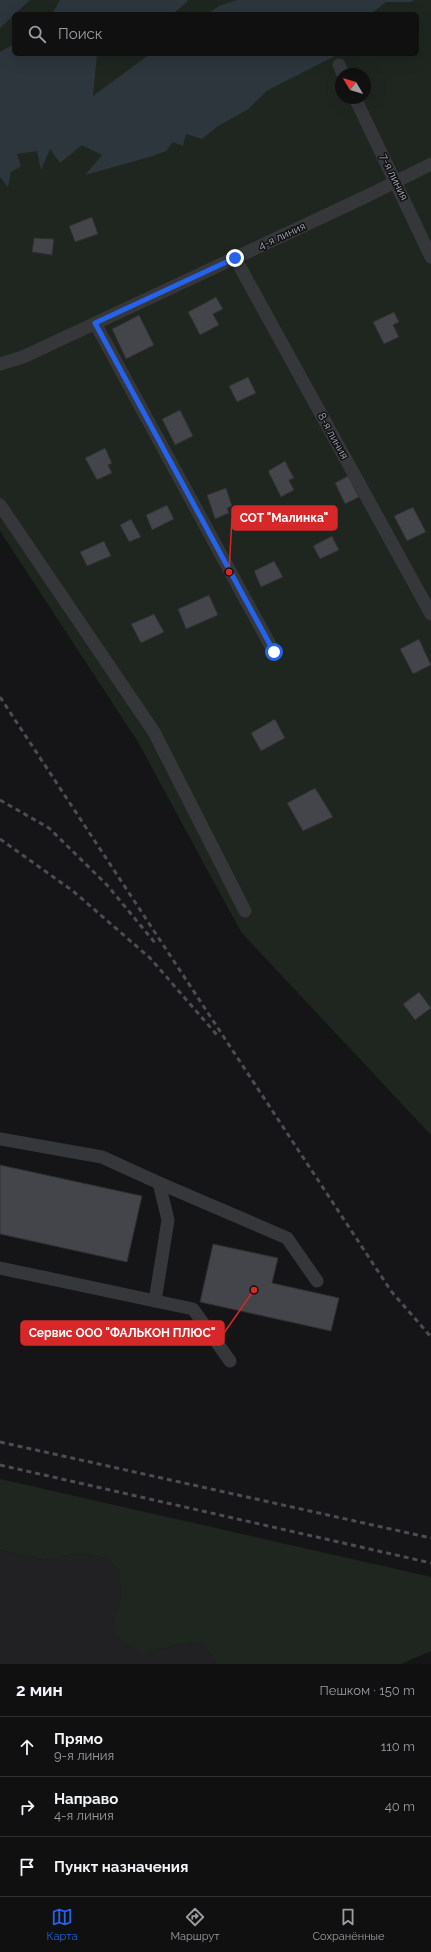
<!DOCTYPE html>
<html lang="ru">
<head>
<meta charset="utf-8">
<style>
  :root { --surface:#101011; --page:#19191a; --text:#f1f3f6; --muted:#9c9d9f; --line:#303031; --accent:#2563eb }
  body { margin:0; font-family:Raleway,sans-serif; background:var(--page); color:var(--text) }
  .compass { position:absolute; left:335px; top:68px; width:36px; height:36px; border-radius:50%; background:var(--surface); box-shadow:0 4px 16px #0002; rotate:308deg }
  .stop { position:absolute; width:12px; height:12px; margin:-9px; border:3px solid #2563eb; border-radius:50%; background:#fff }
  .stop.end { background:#2563eb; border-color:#fff; box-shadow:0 1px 4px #0008 }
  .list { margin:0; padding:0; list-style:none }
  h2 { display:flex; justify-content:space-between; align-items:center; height:52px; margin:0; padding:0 16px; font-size:17px }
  h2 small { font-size:13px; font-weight:400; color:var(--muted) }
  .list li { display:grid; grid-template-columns:26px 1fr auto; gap:12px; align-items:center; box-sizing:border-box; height:60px; padding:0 16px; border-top:1px solid var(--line) }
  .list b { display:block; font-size:15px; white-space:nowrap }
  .list p { margin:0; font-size:13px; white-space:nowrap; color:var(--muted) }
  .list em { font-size:13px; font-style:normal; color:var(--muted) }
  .icon { flex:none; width:22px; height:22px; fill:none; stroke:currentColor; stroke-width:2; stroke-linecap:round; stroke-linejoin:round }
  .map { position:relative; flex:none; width:431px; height:1664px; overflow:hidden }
  .search { position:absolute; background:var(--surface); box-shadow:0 4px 16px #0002; left:12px; right:12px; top:12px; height:44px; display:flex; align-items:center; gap:10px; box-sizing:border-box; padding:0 14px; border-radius:6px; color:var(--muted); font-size:15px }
  .sheet { height:232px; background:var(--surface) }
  nav { display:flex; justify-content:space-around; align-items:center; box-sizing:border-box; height:56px; border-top:1px solid var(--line); background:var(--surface); font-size:11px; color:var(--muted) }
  nav a { display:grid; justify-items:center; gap:2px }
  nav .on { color:var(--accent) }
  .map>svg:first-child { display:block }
</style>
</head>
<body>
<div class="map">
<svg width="431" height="1664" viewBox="0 0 431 1664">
  <rect width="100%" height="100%" fill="#151517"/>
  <path fill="#212124" d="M0,1550L44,1560L78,1553L107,1558L118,1570L121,1587L120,1604L114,1619L145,1653L182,1644L200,1643L212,1654L216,1664H0Z"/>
  <g fill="#1f2620" fill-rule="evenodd">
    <path d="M0,0H431V1135L241,932L138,742L0,531ZM14,14H417V54H14ZM341,74H365V98H341Z"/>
    <path d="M0,1479L431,1577V1651L401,1664H216L212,1654L200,1643L182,1644L145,1653L130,1646L117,1636L114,1619L120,1604L121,1587L118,1570L107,1558L78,1553L44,1560L0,1550Z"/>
  </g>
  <g fill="#2d363c">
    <path d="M0,0H30L0,28Z"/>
    <path d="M60,0H187L188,1L173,14H52Z"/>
    <path d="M237,0H414L411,2H386L370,14H207L219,6Z"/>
    <path d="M14,44V54H97L93,96L150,54H339L268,90L247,110L218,126L202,139L186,134L183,146L173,142L166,151L153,156L85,175L102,155L82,145L60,163L50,149L41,170L37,151L17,154L21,166L11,172L8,187L0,177V52Z"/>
  </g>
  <g fill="#44454a" stroke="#2f2f33">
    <path d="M92,217L98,234L75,242L69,226Z"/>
    <path d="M34,238L54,239L52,255L32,252Z"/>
    <path d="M216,297L223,309L213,314L219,325L200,335L188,312Z"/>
    <path d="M394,312L399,322L393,325L399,337L384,344L373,322Z"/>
    <path d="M139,315L154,345L126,359L112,329Z"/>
    <path d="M248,377L256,393L237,402L229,386Z"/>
    <path d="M180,410L193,436L175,445L162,419Z"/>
    <path d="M105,448L112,463L108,465L112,473L97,480L85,458Z"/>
    <path d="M285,461L294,478L289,480L294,490L281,497L268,471Z"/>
    <path d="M348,476L359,497L345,504L335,483Z"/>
    <path d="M226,488L232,506L227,508L229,513L215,519L207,495Z"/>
    <path d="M167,505L174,519L152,530L146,515Z"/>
    <path d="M413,507L426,532L407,541L394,516Z"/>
    <path d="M131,519L141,537L129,542L120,525Z"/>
    <path d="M332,536L339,550L320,559L313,546Z"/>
    <path d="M104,541L111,556L87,566L80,552Z"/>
    <path d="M274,561L283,577L261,587L254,571Z"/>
    <path d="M209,595L218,615L186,629L178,609Z"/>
    <path d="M154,614L164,632L141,643L131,624Z"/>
    <path d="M419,639L431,665L413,674L400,649Z"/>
    <path d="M275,719L285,738L261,751L251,733Z"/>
    <path d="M315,788L333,817L303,831L287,803Z"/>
    <path d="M419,992L431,1008L415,1020L403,1004Z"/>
    <path d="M0,1165L142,1196L127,1262L0,1234Z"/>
    <path d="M213,1244L278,1258L272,1283L339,1298L331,1331L200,1302Z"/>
  </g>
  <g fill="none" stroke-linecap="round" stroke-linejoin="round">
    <g stroke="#36373b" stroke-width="13">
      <path d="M339,65L343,74"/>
      <path d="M355,98L431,257"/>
      <path d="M235,258L431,614"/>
      <path d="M95,323L274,652"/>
      <path d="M0,364L23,357L365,197L431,164"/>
      <path d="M0,505L154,732L245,911"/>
      <path d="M0,1139L102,1157L159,1183L168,1220L155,1301"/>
      <path d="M159,1183L287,1238L317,1281"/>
      <path d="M0,1268L193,1309L230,1361"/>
    </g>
    <g stroke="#4b4d52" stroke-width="3" stroke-dasharray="5 4" stroke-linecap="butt">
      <path d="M0,697L391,1291L431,1337"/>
      <path d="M0,800L49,828L107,885L156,944"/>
      <path d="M0,839L73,891L150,958L217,1035"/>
      <path d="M0,1442L431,1538"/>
      <path d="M0,1465L431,1563"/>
    </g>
  </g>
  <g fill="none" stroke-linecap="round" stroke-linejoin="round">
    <path stroke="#2563eb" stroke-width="5" d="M235,258L95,323L274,652"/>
  </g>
  <g text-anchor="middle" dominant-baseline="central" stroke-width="3" stroke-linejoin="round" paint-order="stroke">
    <g font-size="11" fill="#a7acb7" stroke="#101012">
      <text transform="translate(394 177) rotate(64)">7-я линия</text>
      <text transform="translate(282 236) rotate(-25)">4-я линия</text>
      <text transform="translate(333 436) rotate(61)">8-я линия</text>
    </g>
  </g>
  <path fill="none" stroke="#d62828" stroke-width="1.5" d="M229 572L232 518M254 1290L224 1333"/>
  <g fill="#d62828" stroke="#101012" stroke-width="1.5">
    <circle cx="229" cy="572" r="4"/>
    <circle cx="254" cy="1290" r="4"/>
  </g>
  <g fill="#d62828" stroke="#d62828" stroke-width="1.5">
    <rect x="232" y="506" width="105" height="24" rx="4"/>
    <rect x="21" y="1321" width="203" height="24" rx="4"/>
  </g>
  <g font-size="12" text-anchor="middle" font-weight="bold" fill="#fff">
    <text x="284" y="522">СОТ "Малинка"</text>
    <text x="122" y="1337">Сервис ООО "ФАЛЬКОН ПЛЮС"</text>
  </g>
</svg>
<svg class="compass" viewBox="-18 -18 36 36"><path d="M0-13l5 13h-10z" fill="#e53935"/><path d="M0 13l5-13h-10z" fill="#9c9d9f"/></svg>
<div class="stop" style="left:274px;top:652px"></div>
<div class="stop end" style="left:235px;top:258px"></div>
<div class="search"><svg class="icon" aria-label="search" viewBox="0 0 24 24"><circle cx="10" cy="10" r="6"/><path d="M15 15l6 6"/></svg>Поиск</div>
</div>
<section class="sheet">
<h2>2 мин<small>Пешком · 150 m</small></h2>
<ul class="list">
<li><svg class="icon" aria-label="ahead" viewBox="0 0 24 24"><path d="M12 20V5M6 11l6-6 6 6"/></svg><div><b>Прямо</b><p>9-я линия</p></div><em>110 m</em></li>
<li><svg class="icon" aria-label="right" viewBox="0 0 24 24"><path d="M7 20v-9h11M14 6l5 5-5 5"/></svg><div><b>Направо</b><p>4-я линия</p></div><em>40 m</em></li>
<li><svg class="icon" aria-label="arrive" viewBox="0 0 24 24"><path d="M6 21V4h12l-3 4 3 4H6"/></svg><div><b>Пункт назначения</b></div></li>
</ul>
</section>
<nav>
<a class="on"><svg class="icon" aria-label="map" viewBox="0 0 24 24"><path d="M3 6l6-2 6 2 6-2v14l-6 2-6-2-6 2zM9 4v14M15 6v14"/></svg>Карта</a>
<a><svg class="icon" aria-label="directions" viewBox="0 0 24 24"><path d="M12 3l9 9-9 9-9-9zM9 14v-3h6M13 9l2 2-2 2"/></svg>Маршрут</a>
<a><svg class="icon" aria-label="saved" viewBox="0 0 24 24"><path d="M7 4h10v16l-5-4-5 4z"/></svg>Сохранённые</a>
</nav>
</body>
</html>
